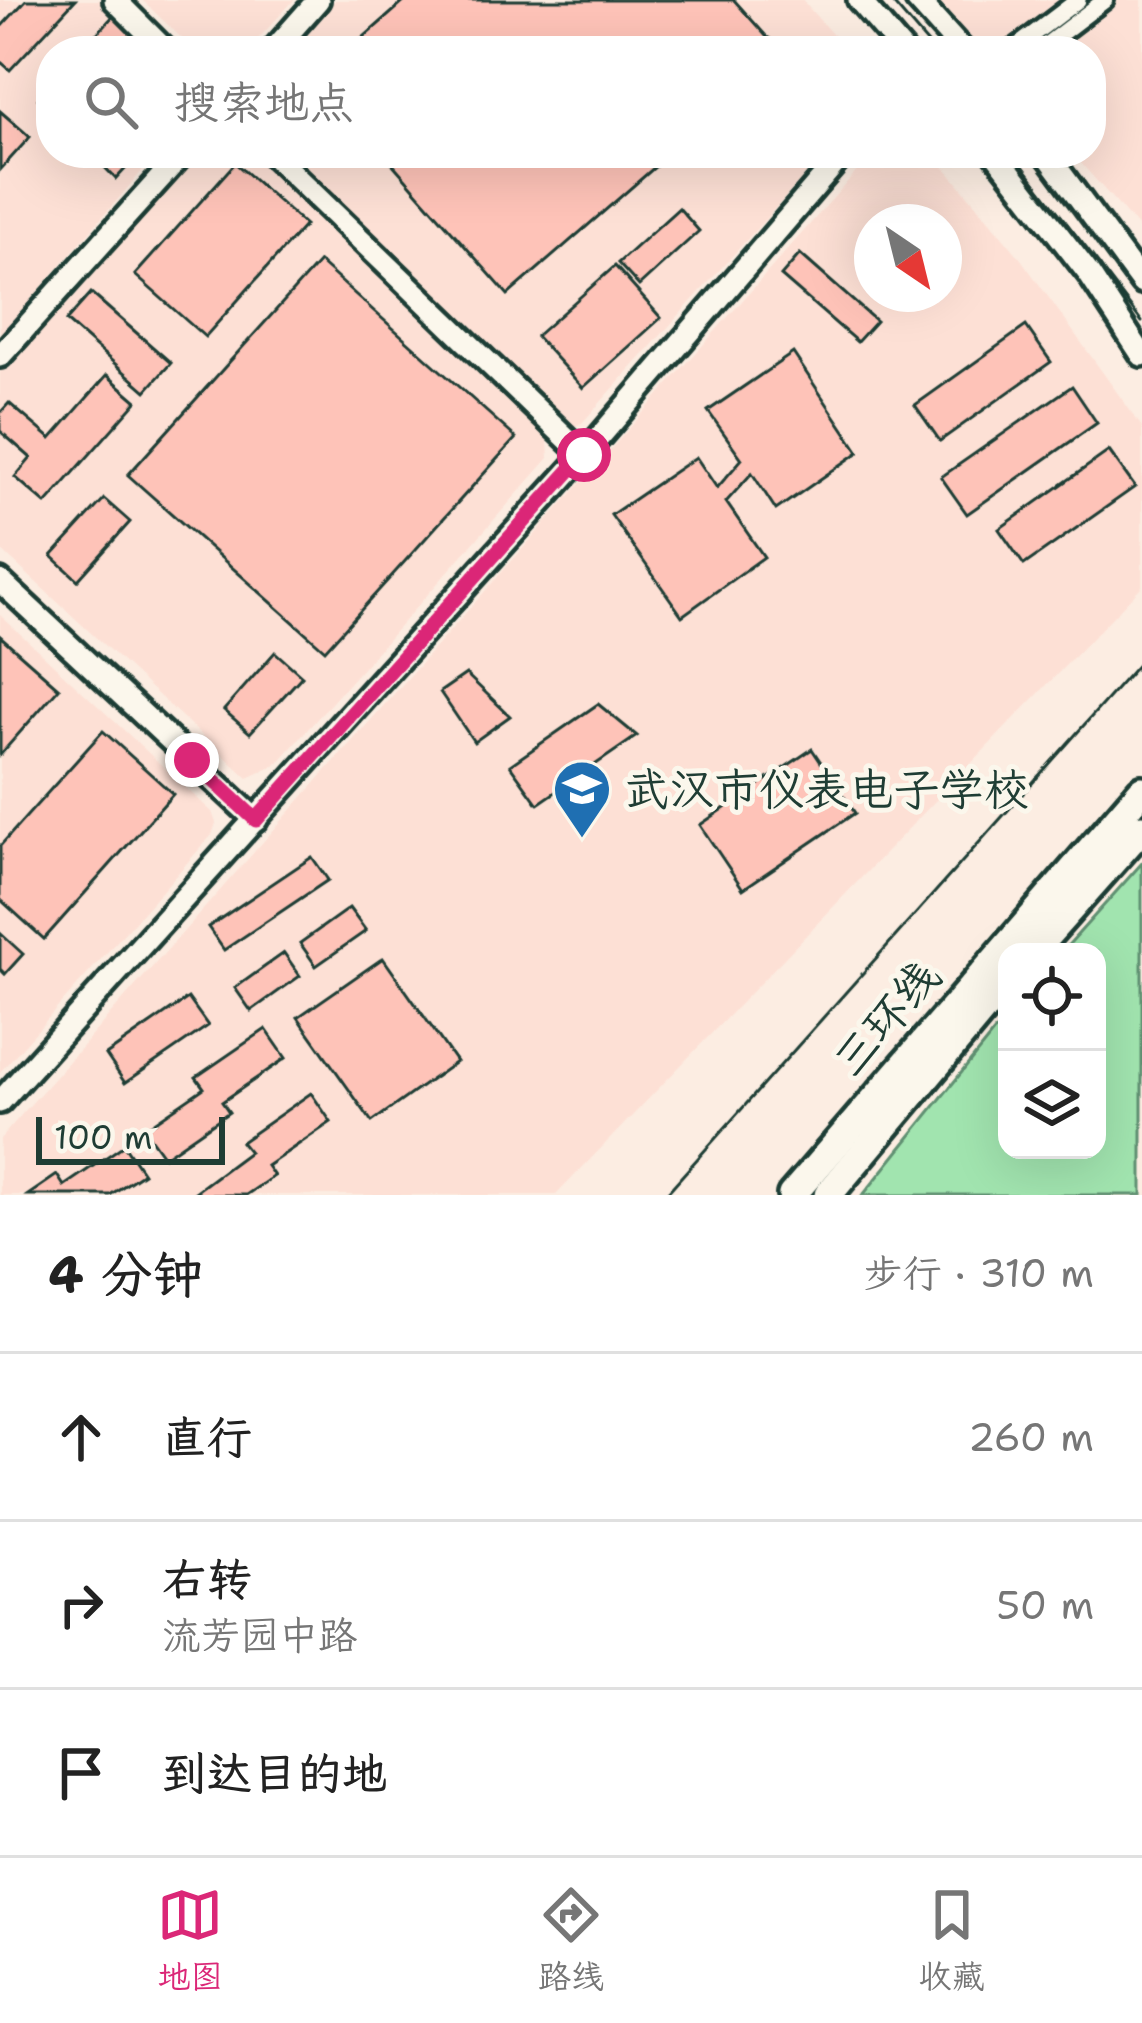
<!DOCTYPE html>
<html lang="zh">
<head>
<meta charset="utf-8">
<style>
  :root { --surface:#fff; --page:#f2f2f2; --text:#222; --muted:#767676; --line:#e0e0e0; --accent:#db2777 }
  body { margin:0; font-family:"Shantell Sans","LXGW WenKai TC",sans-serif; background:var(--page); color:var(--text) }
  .controls { position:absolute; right:36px; bottom:36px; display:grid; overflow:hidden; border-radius:24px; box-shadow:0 12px 48px #0002 }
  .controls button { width:108px; height:108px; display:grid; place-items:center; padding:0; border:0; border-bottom:3px solid var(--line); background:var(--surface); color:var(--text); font:60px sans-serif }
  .compass { position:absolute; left:854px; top:204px; width:108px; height:108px; border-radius:50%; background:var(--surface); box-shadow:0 12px 48px #0002; rotate:145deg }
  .scale { position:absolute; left:36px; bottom:30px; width:189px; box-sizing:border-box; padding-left:12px; border:6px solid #1f3d34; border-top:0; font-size:33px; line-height:42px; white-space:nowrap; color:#1f3d34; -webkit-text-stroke:9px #fbf7ec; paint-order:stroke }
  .stop { position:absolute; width:36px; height:36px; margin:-27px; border:9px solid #db2777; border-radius:50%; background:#fff }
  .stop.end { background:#db2777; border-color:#fff; box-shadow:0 3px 12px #0008 }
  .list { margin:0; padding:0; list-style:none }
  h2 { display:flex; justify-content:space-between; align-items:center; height:156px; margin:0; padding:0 48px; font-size:51px }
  h2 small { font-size:39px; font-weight:400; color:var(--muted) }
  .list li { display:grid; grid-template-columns:78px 1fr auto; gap:36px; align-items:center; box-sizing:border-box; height:168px; padding:0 48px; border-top:3px solid var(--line) }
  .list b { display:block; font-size:45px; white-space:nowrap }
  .list p { margin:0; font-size:39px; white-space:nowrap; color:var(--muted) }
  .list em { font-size:39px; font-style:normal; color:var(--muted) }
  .icon { flex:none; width:66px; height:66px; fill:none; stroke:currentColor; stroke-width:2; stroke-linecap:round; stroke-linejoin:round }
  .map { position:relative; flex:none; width:1142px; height:1195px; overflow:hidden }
  .search { position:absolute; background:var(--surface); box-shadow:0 12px 48px #0002; left:36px; right:36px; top:36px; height:132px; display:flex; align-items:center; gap:30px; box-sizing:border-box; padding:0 42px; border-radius:48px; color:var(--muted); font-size:45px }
  .sheet { height:660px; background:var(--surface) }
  nav { display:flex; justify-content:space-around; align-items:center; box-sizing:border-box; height:168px; border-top:3px solid var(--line); background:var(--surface); font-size:33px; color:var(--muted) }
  nav a { display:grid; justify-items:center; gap:6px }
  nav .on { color:var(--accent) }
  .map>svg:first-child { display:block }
</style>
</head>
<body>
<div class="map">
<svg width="1142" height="1195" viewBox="0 0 1142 1195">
  <rect width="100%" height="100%" fill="#fcede2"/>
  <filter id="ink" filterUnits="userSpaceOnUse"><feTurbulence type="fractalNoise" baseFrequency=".00833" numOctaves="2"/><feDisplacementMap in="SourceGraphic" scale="24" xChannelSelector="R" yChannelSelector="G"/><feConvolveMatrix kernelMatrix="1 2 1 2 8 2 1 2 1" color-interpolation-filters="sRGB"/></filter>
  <g filter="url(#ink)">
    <g fill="#fde0d5" fill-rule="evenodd">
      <path d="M0,0H116L170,51H51V153H158L0,335Z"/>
      <path d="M142,0H294L247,51H195Z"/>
      <path d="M335,0H802L847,51H290Z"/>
      <path d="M937,0H1142V232L1072,153H1091V51H982Z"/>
      <path d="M196,153H257L533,420L548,441L549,458L276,765L248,778L0,549V370Z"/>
      <path d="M288,153H825L582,423L573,427L562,423Z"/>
      <path d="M873,153H933L1018,255L1142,427V586L556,1195H0V1139ZM872,222H944V294H872Z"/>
      <path d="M0,615L212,812L216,823L212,835L0,1072Z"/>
    </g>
    <path fill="#a1e4af" stroke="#609072" stroke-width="3" d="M1142,863V1195H863L1007,1016V1150H1097V952H1062Z"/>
    <g fill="#fec3b8" stroke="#1f3d34" stroke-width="3">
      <path d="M26,0H75L10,70L0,61V28Z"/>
      <path d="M406,0H734L767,37L791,51H348Z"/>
      <path d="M116,13L142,38L130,51H81Z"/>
      <path d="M51,84V111L38,99Z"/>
      <path d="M0,111L30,137L0,170Z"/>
      <path d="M91,153H140L116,179Z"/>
      <path d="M383,153H671L508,295Z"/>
      <path d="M235,163L305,225L205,337L135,275Z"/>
      <path d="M679,208L699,231L639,286L618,263Z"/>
      <path d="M800,254L876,321L857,342L781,276Z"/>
      <path d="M319,262L516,438L325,650L128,475Z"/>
      <path d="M615,266L661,318L583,388L536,336Z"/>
      <path d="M91,293L171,363L146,391L66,321Z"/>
      <path d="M1026,326L1051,362L940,441L915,405Z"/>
      <path d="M793,353L859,452L776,510L752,473L726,502L764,557L682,616L611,515L696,457L717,488L742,459L708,411Z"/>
      <path d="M107,375L137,401L46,504L15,477L31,458L0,431V413L9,403L51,439Z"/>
      <path d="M1072,386L1097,423L967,514L941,477Z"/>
      <path d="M1109,451L1135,487L1024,565L999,529Z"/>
      <path d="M104,499L130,522L78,580L52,556Z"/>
      <path d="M0,636L59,688L0,755Z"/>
      <path d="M275,652L302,676L250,733L224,710Z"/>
      <path d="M466,674L510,716L474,742L440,692Z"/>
      <path d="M598,704L637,736L538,804L510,765Z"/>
      <path d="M103,731L173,794L44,939L0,899V846Z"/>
      <path d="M812,749L855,813L743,889L700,825Z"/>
      <path d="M312,857L328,880L224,950L208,927Z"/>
      <path d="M349,908L366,931L316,966L300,943Z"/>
      <path d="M0,933L23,954L5,974L0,969Z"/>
      <path d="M284,953L300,976L251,1011L235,988Z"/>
      <path d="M383,958L456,1062L372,1122L298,1017Z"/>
      <path d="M188,998L208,1026L125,1083L106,1055Z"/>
      <path d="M266,1029L286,1058L222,1102L229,1112L164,1157L144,1129L204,1088L196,1077Z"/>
      <path d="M311,1093L331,1122L267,1166L274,1176L246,1195H191L249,1152L241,1142Z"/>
      <path d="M124,1145L143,1173L110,1195H28L57,1175L64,1186Z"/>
    </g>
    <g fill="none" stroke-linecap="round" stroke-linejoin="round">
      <defs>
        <g id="street">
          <path d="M1011,51L1078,0"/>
          <path d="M1038,51L1105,0"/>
        </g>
        <g id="secondary">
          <path d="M115,0L166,51"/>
          <path d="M859,0L903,51"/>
          <path d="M917,0L963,51"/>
          <path d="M273,51L318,0"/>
          <path d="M271,153L584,455"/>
          <path d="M995,153L1089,274L1142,355"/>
          <path d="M1046,153L1142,283"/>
          <path d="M0,356L183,153"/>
          <path d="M0,581L256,820"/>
          <path d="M0,1102L584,455L844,153"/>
        </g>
        <g id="highway">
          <path d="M1032,952L1142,828"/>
          <path d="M792,1195L1142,790"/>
          <path d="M828,1195L1007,981"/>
        </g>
      </defs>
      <use href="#street" stroke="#1f3d34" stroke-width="24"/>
      <use href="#secondary" stroke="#1f3d34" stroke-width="30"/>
      <use href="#highway" stroke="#1f3d34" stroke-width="36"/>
      <use href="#street" stroke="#fbf7ec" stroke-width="15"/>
      <use href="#secondary" stroke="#fbf7ec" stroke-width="21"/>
      <use href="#highway" stroke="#fbf7ec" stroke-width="27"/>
      <g stroke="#1f3d34" stroke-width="3">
        <path d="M890,0L934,51"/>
        <path d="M1013,153L1142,322"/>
        <path d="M665,1195L1142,660"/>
      </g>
    </g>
  </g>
  <g fill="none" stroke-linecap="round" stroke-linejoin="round" filter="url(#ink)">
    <path stroke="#db2777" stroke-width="15" d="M192,760L256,820L584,455"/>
  </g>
  <defs>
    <symbol id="university-pin" viewBox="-11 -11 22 30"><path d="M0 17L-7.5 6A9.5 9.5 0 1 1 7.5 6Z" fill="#1f6fb2" stroke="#fbf7ec"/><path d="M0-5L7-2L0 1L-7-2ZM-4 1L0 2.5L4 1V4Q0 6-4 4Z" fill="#fff"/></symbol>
  </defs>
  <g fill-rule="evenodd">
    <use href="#university-pin" x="549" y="756" width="66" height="90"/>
  </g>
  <g text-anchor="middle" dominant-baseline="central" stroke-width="10" stroke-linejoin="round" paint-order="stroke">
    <g font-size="45" fill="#1f3d34" stroke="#fbf7ec" text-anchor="start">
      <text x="624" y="789">武汉市仪表电子学校</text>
    </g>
    <g font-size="45" fill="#1f3d34" stroke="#fbf7ec">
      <text transform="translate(886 1018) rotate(-49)">三环线</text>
    </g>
  </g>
</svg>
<div class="controls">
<button><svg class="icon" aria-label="locate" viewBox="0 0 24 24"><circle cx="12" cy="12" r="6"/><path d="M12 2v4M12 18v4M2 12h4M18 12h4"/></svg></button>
<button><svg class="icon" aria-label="layers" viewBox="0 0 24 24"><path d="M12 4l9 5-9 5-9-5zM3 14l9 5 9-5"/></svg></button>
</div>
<svg class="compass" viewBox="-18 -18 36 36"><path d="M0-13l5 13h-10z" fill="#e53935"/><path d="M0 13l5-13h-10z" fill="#767676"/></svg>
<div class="scale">100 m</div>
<div class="stop" style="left:584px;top:455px"></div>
<div class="stop end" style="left:192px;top:760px"></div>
<div class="search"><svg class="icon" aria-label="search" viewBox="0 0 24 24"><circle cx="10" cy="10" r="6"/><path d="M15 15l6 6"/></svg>搜索地点</div>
</div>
<section class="sheet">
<h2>4 分钟<small>步行 · 310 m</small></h2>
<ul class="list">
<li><svg class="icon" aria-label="ahead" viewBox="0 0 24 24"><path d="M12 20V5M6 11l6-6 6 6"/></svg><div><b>直行</b></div><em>260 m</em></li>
<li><svg class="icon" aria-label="right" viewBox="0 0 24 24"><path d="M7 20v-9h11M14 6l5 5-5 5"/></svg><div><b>右转</b><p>流芳园中路</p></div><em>50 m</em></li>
<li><svg class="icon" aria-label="arrive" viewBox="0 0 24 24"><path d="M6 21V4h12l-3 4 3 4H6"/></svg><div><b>到达目的地</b></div></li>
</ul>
</section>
<nav>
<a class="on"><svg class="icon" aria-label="map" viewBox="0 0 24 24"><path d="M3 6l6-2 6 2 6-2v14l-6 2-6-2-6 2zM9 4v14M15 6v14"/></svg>地图</a>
<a><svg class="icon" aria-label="directions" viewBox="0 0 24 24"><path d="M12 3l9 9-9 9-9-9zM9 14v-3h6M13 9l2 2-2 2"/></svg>路线</a>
<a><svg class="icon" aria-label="saved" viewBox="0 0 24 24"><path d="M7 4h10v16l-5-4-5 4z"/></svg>收藏</a>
</nav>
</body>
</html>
